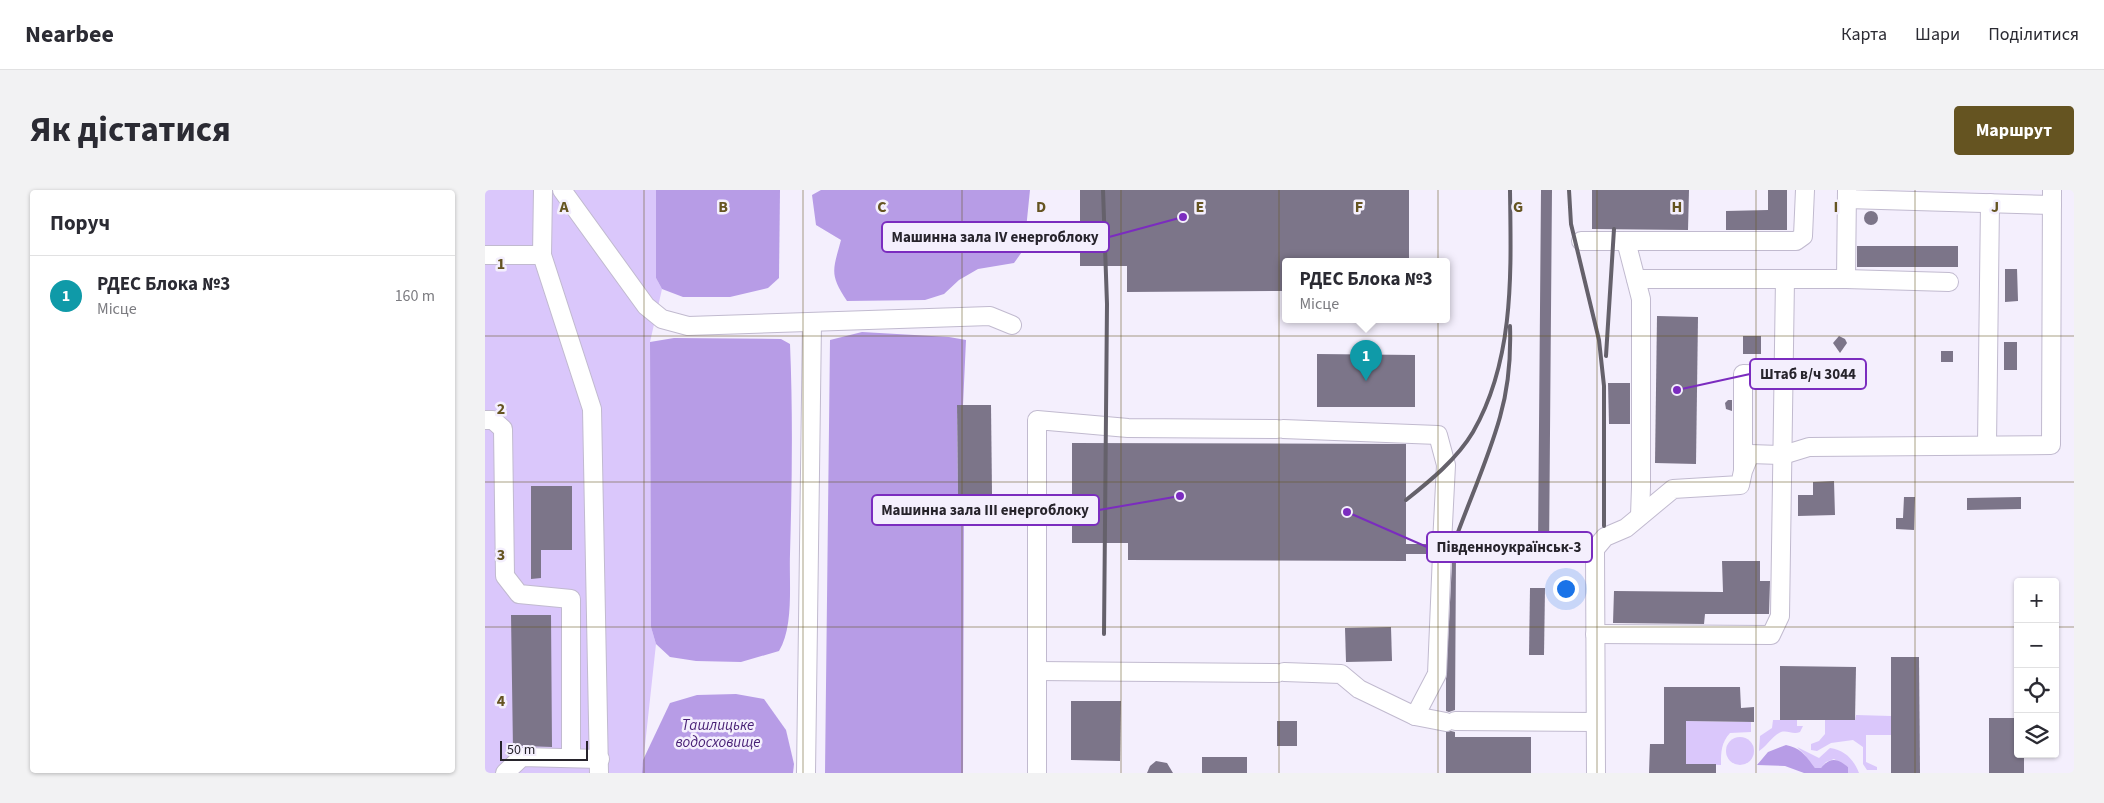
<!DOCTYPE html>
<html lang="uk">
<head>
<meta charset="utf-8">
<style>
  :root { --surface:#fff; --page:#f2f2f3; --text:#2b2b33; --muted:#7c7c81; --line:#e1e1e2; --accent:#655421 }
  body { margin:0; font-family:"Source Sans 3",sans-serif; background:var(--page); color:var(--text) }
  .controls { position:absolute; right:15px; bottom:15px; display:grid; overflow:hidden; border-radius:5px; box-shadow:0 1px 4px #0004 }
  .controls button { width:45px; height:45px; display:grid; place-items:center; padding:0; border:0; border-bottom:1px solid var(--line); background:var(--surface); color:var(--text); font:25px sans-serif }
  .scale { position:absolute; left:15px; bottom:12px; width:88px; box-sizing:border-box; padding-left:5px; border:2px solid #27242c; border-top:0; font-size:14px; line-height:18px; white-space:nowrap; color:#27242c; -webkit-text-stroke:4px #f4effd; paint-order:stroke }
  .you { position:absolute; left:1080px; top:398px; width:18px; height:18px; margin:-12px; border:4px solid #fff; border-radius:50%; background:#1a73e8; box-shadow:0 0 0 8px #1a73e833 }
  .badge { display:grid; place-items:center; width:32px; height:32px; border-radius:50%; background:var(--accent); color:#fff; font-size:16px; font-weight:700 }
  .pin { position:absolute; translate:-50% -41px; filter:drop-shadow(0 1px 2px #0008) }
  .pin::after { content:''; position:absolute; top:26px; width:18px; height:15px; background:inherit; clip-path:polygon(0 0,100% 0,50% 100%) }
  .popup { position:absolute; left:797px; top:68px; width:168px; height:65px; box-sizing:border-box; display:grid; place-content:center; border-radius:5px; background:var(--surface); filter:drop-shadow(0 1px 4px #0005); font-size:16px; white-space:nowrap; color:var(--muted) }
  .popup b { font-size:19px; color:var(--text) }
  .popup::after { content:''; position:absolute; left:50%; top:100%; margin-left:-10px; border:10px solid transparent; border-top-color:var(--surface) }
  .list { margin:0; padding:0; list-style:none }
  h2 { display:flex; justify-content:space-between; align-items:center; height:65px; margin:0; padding:0 20px; font-size:21px }
  h2 small { font-size:16px; font-weight:400; color:var(--muted) }
  .list li { display:grid; grid-template-columns:32px 1fr auto; gap:15px; align-items:center; box-sizing:border-box; height:80px; padding:0 20px; border-top:1px solid var(--line) }
  .list b { display:block; font-size:19px; white-space:nowrap }
  .list p { margin:0; font-size:16px; white-space:nowrap; color:var(--muted) }
  .list em { font-size:16px; font-style:normal; color:var(--muted) }
  .icon { flex:none; width:28px; height:28px; fill:none; stroke:currentColor; stroke-width:2; stroke-linecap:round; stroke-linejoin:round }
  .map { position:relative; flex:none; width:1589px; height:583px; overflow:hidden; border-radius:5px }
  header { display:flex; align-items:center; gap:30px; box-sizing:border-box; height:70px; padding:0 25px; background:var(--surface); border-bottom:1px solid var(--line) }
  header strong { font-size:24px }
  nav { display:flex; gap:28px; margin-inline-start:auto; font-size:18px }
  .intro { display:flex; align-items:center; justify-content:space-between; box-sizing:border-box; height:120px; padding:0 30px }
  h1 { margin:0; font-size:35px }
  .button { padding:12px 22px; border-radius:5px; background:var(--accent); color:#fff; font-size:18px; font-weight:700 }
  main { display:flex; gap:30px; padding:0 30px }
  aside { flex:1; background:var(--surface); border-radius:5px; box-shadow:0 1px 4px #0004 }
  .map>svg:first-child { display:block }
</style>
</head>
<body>
<header>
<strong>Nearbee</strong>
<nav><a>Карта</a><a>Шари</a><a>Поділитися</a></nav>
</header>
<div class="intro"><h1>Як дістатися</h1><a class="button">Маршрут</a></div>
<main>
<aside>
<h2>Поруч<small></small></h2>
<ul class="list">
<li><span class="badge" style="background:#0f9aa8">1</span><div><b>РДЕС Блока №3</b><p>Місце</p></div><em>160 m</em></li>
</ul>
</aside>
<div class="map">
<svg width="1589" height="583" viewBox="0 0 1589 583">
  <rect width="100%" height="100%" fill="#f4effd"/>
  <g fill="#dac7fb">
    <path d="M0,0H171V88L177,99L165,152L166,437L171,454L157,583H0Z"/>
    <path d="M1371,525L1406,526L1407,545H1381V572L1392,577V580H1382L1378,574V557L1368,550L1346,553L1332,561L1326,560V554L1334,551L1340,544V530H1370Z"/>
    <path d="M1288,530H1312V536H1318L1315,542C1308,545 1303,540 1296,542C1287,546 1282,556 1274,561L1275,546L1287,538Z"/>
    <path d="M1201,531L1266,532V542L1245,543C1236,553 1236,562 1236,575L1201,574Z"/>
    <circle cx="1255" cy="561" r="14"/>
    <path d="M1312,557L1334,568L1345,558C1360,560 1369,570 1374,583H1363V577L1349,569L1341,572L1336,578H1330L1319,564Z"/>
  </g>
  <g fill="#b79ce6">
    <path d="M171,0H295L294,88L283,98L245,107H198L177,99L171,88Z"/>
    <path d="M336,0H545L539,59L529,73L493,79L474,90L459,104L440,110L362,111C344,84 348,80 356,50L331,35L327,5Z"/>
    <path d="M377,142L464,147L481,150L478,215L472,216L473,303L479,304L478,583H340L345,150Z"/>
    <path d="M189,148L296,149L305,154C308,224 307,294 305,364C304,392 309,437 294,461L256,472L211,471L185,467L171,454L166,437L165,152Z"/>
    <path d="M251,504L279,509L301,540L309,574L308,583H157L158,570L185,513L212,505Z"/>
    <path d="M1301,555C1316,558 1321,566 1330,578H1336C1345,567 1352,568 1363,577V583H1319L1300,576L1272,575L1283,562Z"/>
  </g>
  <g fill="#7c7589">
    <path d="M595,0H924V72H801V101L642,102V76H595Z"/>
    <path d="M1056,0H1067L1064,365L971,364L970,520L964,522L961,521V490L968,354L1053,355Z"/>
    <path d="M1107,0H1204L1203,40L1107,39Z"/>
    <path d="M1283,0H1302V40H1241V21L1283,20Z"/>
    <circle cx="1386" cy="28" r="7"/>
    <rect x="1372" y="56" width="101" height="21"/>
    <path d="M1520,79H1532L1533,111L1520,112Z"/>
    <path d="M1172,126L1213,127L1211,274L1170,273Z"/>
    <rect x="1258" y="146" width="18" height="18"/>
    <path d="M1354,146L1360,149L1362,153L1355,163L1348,153Z"/>
    <rect x="1519" y="152" width="13" height="28"/>
    <rect x="1456" y="161" width="12" height="11"/>
    <path d="M832,164L930,165V217H832Z"/>
    <path d="M1355,169L1362,178L1359,184L1355,185L1351,184L1348,177Z"/>
    <path d="M1123,193H1145V234H1124Z"/>
    <path d="M1243,210H1247V221L1241,219L1240,213Z"/>
    <path d="M472,215H506L507,304H473Z"/>
    <path d="M587,253L921,254V354H946V364H921V371L643,370V353H587Z"/>
    <path d="M1349,291L1350,325L1313,326V305H1328V292Z"/>
    <path d="M46,296H87V360H56V388L46,389Z"/>
    <path d="M1419,307H1430L1429,340L1411,339V328H1418Z"/>
    <path d="M1536,307V319L1482,320V308Z"/>
    <path d="M1237,371H1275V391H1285L1284,424H1220L1219,434L1128,433L1129,401L1238,402Z"/>
    <path d="M1045,398H1060L1059,465H1044Z"/>
    <path d="M26,425H66L67,557L37,556L28,560Z"/>
    <path d="M906,437L907,471L861,472L860,438Z"/>
    <path d="M1406,467H1434L1435,583H1406Z"/>
    <path d="M1295,476L1371,477L1370,530H1295Z"/>
    <path d="M1179,497H1255L1256,518L1269,517V532L1201,531V574H1231V583H1164L1165,554H1179Z"/>
    <path d="M586,511H636L635,571L586,570Z"/>
    <path d="M1504,528H1533V564H1539V583H1504Z"/>
    <rect x="792" y="531" width="20" height="25"/>
    <path d="M966,541L970,542V547H1046V583H961V542Z"/>
    <rect x="717" y="567" width="45" height="16"/>
    <path d="M671,571L682,573L688,583H662L665,576Z"/>
  </g>
  <g fill="none" stroke-linecap="round" stroke-linejoin="round">
    <defs>
      <g id="minor">
        <path d="M58,0L57,65L107,219L114,583"/>
        <path d="M77,0L161,116L177,129L203,136L505,126L527,135"/>
        <path d="M1362,9L1567,15"/>
        <path d="M1096,51H1311L1318,46L1320,0"/>
        <path d="M1141,51L1156,109V297L1155,326"/>
        <path d="M0,65H57"/>
        <path d="M1151,89H1361L1464,92"/>
        <path d="M1361,89L1362,0"/>
        <path d="M0,230H8L18,239L20,386L34,404L86,409V568"/>
        <path d="M798,239L953,245L961,275L957,354"/>
        <path d="M1502,255L1505,13"/>
        <path d="M1258,279V184L1299,185"/>
        <path d="M1110,444L1286,445L1295,426L1300,89"/>
        <path d="M552,481L792,483"/>
        <path d="M799,482L856,484L874,499L930,526L961,532"/>
        <path d="M930,526L952,484L957,364"/>
        <path d="M970,531L1110,532"/>
        <path d="M20,583L37,567L115,569"/>
        <path d="M321,583L327,132"/>
        <path d="M552,583V230L643,238L792,239"/>
        <path d="M1111,583L1110,359L1120,347L1141,338L1188,299L1255,295L1258,281L1265,264L1298,265L1324,257L1566,255L1567,0"/>
      </g>
    </defs>
    <use href="#minor" stroke="#c1bacf" stroke-width="20"/>
    <use href="#minor" stroke="#fff" stroke-width="18"/>
    <g stroke="#65616b" stroke-width="4">
      <path d="M618,0L622,114L619,444"/>
      <path d="M1084,0L1086,34L1114,150L1119,196V336"/>
      <path d="M1121,166L1129,39"/>
      <path d="M921,310C945,291 972,269 988,242C1030,169 1026,81 1025,0"/>
      <path d="M969,353C984,311 1003,270 1015,227C1023,199 1026,166 1025,136"/>
    </g>
  </g>
  <path fill="none" stroke="#655421" stroke-width="1" stroke-opacity="0.55" d="M159,0V583M318,0V583M477,0V583M636,0V583M794,0V583M953,0V583M1112,0V583M1271,0V583M1430,0V583M0,146H1589M0,292H1589M0,437H1533M1570,437H1589"/>
  <g text-anchor="middle" dominant-baseline="central" stroke-width="5" stroke-linejoin="round" paint-order="stroke">
    <g font-size="15" font-style="italic" fill="#471f74" stroke="#f4effd">
      <text x="233" y="535">Ташлицьке<tspan x="233" dy="17">водосховище</tspan></text>
    </g>
  </g>
  <g font-size="16" text-anchor="middle" font-weight="bold" fill="#655421" stroke="#f4effd" stroke-width="5" stroke-linejoin="round" paint-order="stroke">
    <text x="79" y="22">A</text>
    <text x="238" y="22">B</text>
    <text x="397" y="22">C</text>
    <text x="556" y="22">D</text>
    <text x="715" y="22">E</text>
    <text x="874" y="22">F</text>
    <text x="1033" y="22">G</text>
    <text x="1192" y="22">H</text>
    <text x="1351" y="22">I</text>
    <text x="1510" y="22">J</text>
    <text x="16" y="79">1</text>
    <text x="16" y="224">2</text>
    <text x="16" y="370">3</text>
    <text x="16" y="516">4</text>
  </g>
  <path fill="none" stroke="#7b2cbf" stroke-width="2" d="M698 27L624 47M1192 200L1265 184M695 306L614 320M862 322L942 357"/>
  <g fill="#7b2cbf" stroke="#f4effd" stroke-width="2">
    <circle cx="698" cy="27" r="5"/>
    <circle cx="1192" cy="200" r="5"/>
    <circle cx="695" cy="306" r="5"/>
    <circle cx="862" cy="322" r="5"/>
  </g>
  <g fill="#f4effd" stroke="#7b2cbf" stroke-width="2">
    <rect x="397" y="32" width="227" height="30" rx="5"/>
    <rect x="1265" y="169" width="116" height="30" rx="5"/>
    <rect x="387" y="305" width="227" height="30" rx="5"/>
    <rect x="942" y="342" width="165" height="30" rx="5"/>
  </g>
  <g font-size="15" text-anchor="middle" font-weight="bold" fill="#27242c">
    <text x="510" y="52">Машинна зала IV енергоблоку</text>
    <text x="1323" y="189">Штаб в/ч 3044</text>
    <text x="500" y="325">Машинна зала III енергоблоку</text>
    <text x="1024" y="362">Південноукраїнськ-3</text>
  </g>
</svg>
<div class="controls">
<button>+</button>
<button>−</button>
<button><svg class="icon" aria-label="locate" viewBox="0 0 24 24"><circle cx="12" cy="12" r="6"/><path d="M12 2v4M12 18v4M2 12h4M18 12h4"/></svg></button>
<button><svg class="icon" aria-label="layers" viewBox="0 0 24 24"><path d="M12 4l9 5-9 5-9-5zM3 14l9 5 9-5"/></svg></button>
</div>
<div class="scale">50 m</div>
<div class="you"></div>
<div class="pin badge" style="left:881px;top:191px;background:#0f9aa8">1</div>
<div class="popup"><b>РДЕС Блока №3</b>Місце</div>
</div>
</main>
</body>
</html>
